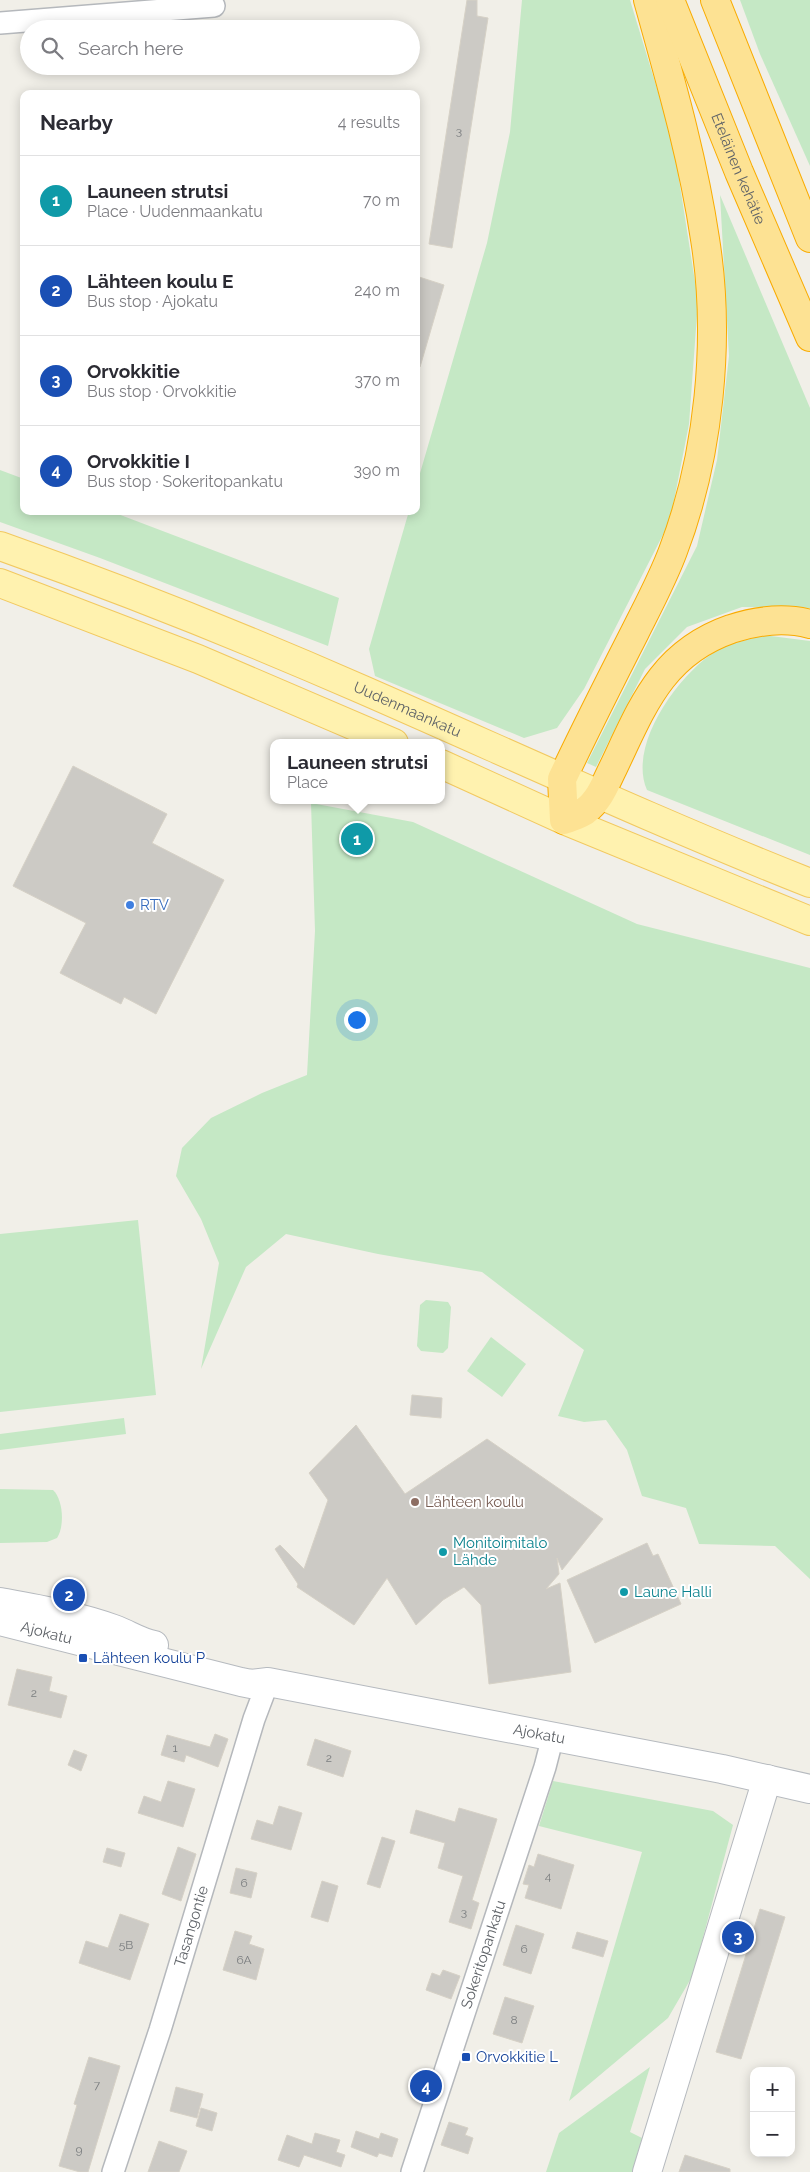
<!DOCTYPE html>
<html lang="en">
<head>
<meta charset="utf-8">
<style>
  :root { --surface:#fff; --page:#f2f2f3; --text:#2b2b33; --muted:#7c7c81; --line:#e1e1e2; --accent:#ea4335 }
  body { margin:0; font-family:Raleway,sans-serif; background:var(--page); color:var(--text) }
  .controls { position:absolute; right:15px; bottom:15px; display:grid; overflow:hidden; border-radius:10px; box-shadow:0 2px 12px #0003 }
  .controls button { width:45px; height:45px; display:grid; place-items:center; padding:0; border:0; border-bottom:1px solid var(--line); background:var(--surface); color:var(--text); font:25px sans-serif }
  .you { position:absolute; left:356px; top:1019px; width:18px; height:18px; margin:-12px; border:4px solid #fff; border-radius:50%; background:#1a73e8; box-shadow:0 0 0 8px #1a73e833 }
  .badge { display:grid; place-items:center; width:32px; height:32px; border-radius:50%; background:var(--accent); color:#fff; font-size:16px; font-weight:700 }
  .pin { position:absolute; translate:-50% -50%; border:2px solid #fff; box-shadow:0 1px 5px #0006 }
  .popup { position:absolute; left:270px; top:739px; width:175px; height:65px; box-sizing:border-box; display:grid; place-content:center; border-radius:10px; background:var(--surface); filter:drop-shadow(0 1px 4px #0005); font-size:16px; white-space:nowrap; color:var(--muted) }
  .popup b { font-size:19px; color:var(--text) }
  .popup::after { content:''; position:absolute; left:50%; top:100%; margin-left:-10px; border:10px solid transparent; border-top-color:var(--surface) }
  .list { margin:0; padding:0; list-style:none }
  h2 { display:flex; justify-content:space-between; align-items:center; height:65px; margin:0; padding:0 20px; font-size:21px }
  h2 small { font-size:16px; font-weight:400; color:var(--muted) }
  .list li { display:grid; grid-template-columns:32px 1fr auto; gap:15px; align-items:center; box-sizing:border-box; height:90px; padding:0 20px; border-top:1px solid var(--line) }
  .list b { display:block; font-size:19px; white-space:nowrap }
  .list p { margin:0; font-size:16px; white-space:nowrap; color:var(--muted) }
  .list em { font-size:16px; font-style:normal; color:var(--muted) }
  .icon { flex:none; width:28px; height:28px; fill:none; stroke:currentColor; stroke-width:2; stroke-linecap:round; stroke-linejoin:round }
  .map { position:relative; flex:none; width:810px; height:2172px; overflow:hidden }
  .search { position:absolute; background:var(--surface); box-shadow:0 2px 12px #0003; left:20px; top:20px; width:400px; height:55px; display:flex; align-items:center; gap:12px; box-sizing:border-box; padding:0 18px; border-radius:28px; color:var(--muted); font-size:19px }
  .panel { position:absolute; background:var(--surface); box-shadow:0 2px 12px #0003; left:20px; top:90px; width:400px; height:425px; border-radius:10px }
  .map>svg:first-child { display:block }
</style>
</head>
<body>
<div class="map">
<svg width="810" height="2172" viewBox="0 0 810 2172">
  <rect width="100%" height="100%" fill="#f1efe8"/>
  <g fill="#c5e8c5">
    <path d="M522,0H630L673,141L698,301L689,424L670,521L584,689L557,728L524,738L375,676L369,649L409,511H416V487L487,243L510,132Z"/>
    <path d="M740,0H810V166L760,54Z"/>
    <path d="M720,195L810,408V608L742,607L687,627L645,669L596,767L587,763L697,546L717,460L729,356Z"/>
    <path d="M0,470L24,479V511H110L339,598L328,646L100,558L0,522Z"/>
    <path d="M763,635L810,641V855L647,790C627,745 679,674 716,651C729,643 749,640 763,635Z"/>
    <path d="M311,803L413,822L637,924L810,968V1579L775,1546L699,1544L686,1508L642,1496L627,1450L606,1420L584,1422L558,1416L584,1350L482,1272L378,1254L286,1234L246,1267L201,1369L219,1263L201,1219L176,1176L182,1148L211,1118L262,1093L307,1075L315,931Z"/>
    <path d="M138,1220L156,1395L0,1412V1234Z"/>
    <path d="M426,1300L448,1302L451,1307L448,1348L443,1353L421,1351L417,1346L420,1305Z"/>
    <path d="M491,1337L526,1364L502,1397L467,1371Z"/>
    <path d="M124,1418L126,1434L0,1450V1434Z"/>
    <path d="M0,1489L53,1490C63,1499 65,1526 57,1538L47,1542L0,1543Z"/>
    <path d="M553,1781L713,1811L733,1825L693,1975L668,2018L569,2101L642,1852L539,1826Z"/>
    <path d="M650,2067L630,2132L642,2138L632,2172H546L559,2133Z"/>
  </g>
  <g fill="#cccac5" stroke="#d6d1c6">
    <path d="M467,0H477V16L488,18L452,248L429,244Z"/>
    <path d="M416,276L444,285L420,367L416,366Z"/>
    <path d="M73,766L167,814L152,843L224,880L156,1014L124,997L121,1004L60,973L86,923L13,886Z"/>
    <path d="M412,1395L442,1398L441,1418L410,1415Z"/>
    <path d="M356,1425L405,1494L487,1439L603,1519L562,1570L557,1558L559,1574L546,1589L560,1583L571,1672L489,1684L481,1605L464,1587L443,1600L416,1625L387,1578L354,1625L297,1587L298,1584L275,1549L280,1545L304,1569L328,1500L309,1473Z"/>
    <path d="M647,1543L653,1556L658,1554L681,1604L595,1643L567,1580Z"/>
    <path d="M17,1669L52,1677L49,1691L67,1696L61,1718L8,1705Z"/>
    <path d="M215,1734L228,1739L218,1767L186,1755L184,1762L161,1755L167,1735L210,1747Z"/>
    <path d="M315,1739L351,1751L343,1777L307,1765Z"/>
    <path d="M74,1750L87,1755L81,1771L68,1765Z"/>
    <path d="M168,1781L195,1789L183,1827L138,1813L144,1796L161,1802Z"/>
    <path d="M279,1806L302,1813L291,1850L251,1839L257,1820L273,1825Z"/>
    <path d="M459,1808L497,1819L472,1900L479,1903L471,1929L449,1922L463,1876L438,1868L445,1843L410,1833L416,1810L455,1822Z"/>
    <path d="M382,1837L395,1841L380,1888L367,1884Z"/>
    <path d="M178,1847L196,1854L181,1901L162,1894Z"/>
    <path d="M107,1848L125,1853L121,1867L103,1862Z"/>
    <path d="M538,1854L574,1865L561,1909L525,1898L529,1885L523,1884L529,1865L534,1867Z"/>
    <path d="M236,1868L257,1873L251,1898L230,1893Z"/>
    <path d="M322,1881L338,1886L328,1922L311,1917Z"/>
    <path d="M760,1909L785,1917L741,2059L716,2052Z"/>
    <path d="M120,1914L149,1924L130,1980L79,1963L86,1941L108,1948Z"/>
    <path d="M516,1925L544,1934L531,1974L503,1965Z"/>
    <path d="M235,1931L252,1936L249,1944L264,1949L256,1980L223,1970Z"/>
    <path d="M577,1932L608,1941L603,1957L572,1948Z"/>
    <path d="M443,1970L460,1976L451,1999L426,1990L432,1973L440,1976Z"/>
    <path d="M505,1997L534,2006L522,2043L493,2034Z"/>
    <path d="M89,2057L120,2066L88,2172H80L59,2166L77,2105L74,2104Z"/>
    <path d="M176,2087L203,2094L197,2118L170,2111Z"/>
    <path d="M201,2108L217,2113L212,2131L196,2126Z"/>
    <path d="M449,2122L468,2128L465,2135L473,2138L468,2154L441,2145Z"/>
    <path d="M356,2131L379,2139L381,2133L398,2139L392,2157L379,2153L377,2157L351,2147Z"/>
    <path d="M315,2133L340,2140L336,2152L345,2155L341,2167L304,2155L299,2167L278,2160L287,2135L312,2144Z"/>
    <path d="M159,2141L187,2151L179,2172H148Z"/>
    <path d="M685,2155L730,2169V2172H679Z"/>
  </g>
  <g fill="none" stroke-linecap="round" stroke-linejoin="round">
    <defs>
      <g id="street">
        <path d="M0,23L214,6"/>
        <path id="s1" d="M113,2172L160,2030L254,1719L268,1682"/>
        <path id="s2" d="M412,2172L545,1767L553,1736"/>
      </g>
      <g id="secondary">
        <path d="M0,1602C38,1609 78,1616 114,1629C128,1634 139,1642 154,1645"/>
        <path id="s3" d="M0,1621L241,1682L251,1684L268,1682L722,1769L810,1789"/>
        <path d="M647,2172L767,1779"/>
      </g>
      <g id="primary">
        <path id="s4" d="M0,546C122,589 242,637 361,689C510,754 658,823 810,883"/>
        <path d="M0,583L198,659L394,743"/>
        <path d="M441,764L564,820L810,921"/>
      </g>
      <g id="highway">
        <path d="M648,0C670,79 693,158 705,239C721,339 709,457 673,551C663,578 648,606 635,632C610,681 585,730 562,779L564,820C571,817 579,815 585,811C600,800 606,782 614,766C643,705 662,653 731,629C756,621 784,617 810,624"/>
        <path id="s5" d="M670,0L739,172L810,337"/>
        <path d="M715,0L810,238"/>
      </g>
    </defs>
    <use href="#street" stroke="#b5b8bc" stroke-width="24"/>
    <use href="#secondary" stroke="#b6babf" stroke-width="30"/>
    <use href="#primary" stroke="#f2c960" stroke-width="30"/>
    <use href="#highway" stroke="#f9ab00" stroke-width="30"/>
    <use href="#street" stroke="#fff" stroke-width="21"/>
    <use href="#secondary" stroke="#fff" stroke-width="28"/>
    <use href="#primary" stroke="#fff2af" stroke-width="28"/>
    <use href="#highway" stroke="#fde293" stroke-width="28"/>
  </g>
  <circle fill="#3f7fe0" stroke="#fff" stroke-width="2" cx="130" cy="905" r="5"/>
  <circle fill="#8d6e63" stroke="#fff" stroke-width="2" cx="415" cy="1502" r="5"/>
  <g fill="#0f9aa8" stroke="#fff" stroke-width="2">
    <circle cx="443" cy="1552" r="5"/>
    <circle cx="624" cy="1592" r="5"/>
  </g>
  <g fill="#1a4fb4" stroke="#fff" stroke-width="2">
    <rect x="78" y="1653" width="10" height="10" rx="2.5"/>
    <rect x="461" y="2052" width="10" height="10" rx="2.5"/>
  </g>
  <g text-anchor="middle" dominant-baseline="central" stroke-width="4" stroke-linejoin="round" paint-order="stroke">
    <g font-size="12" fill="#7a7d7f">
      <text x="459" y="131">3</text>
      <text x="34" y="1693">2</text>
      <text x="175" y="1748">1</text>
      <text x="329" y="1758">2</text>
      <text x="548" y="1876">4</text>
      <text x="244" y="1883">6</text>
      <text x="464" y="1912">3</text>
      <text x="126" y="1945">5B</text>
      <text x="524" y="1949">6</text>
      <text x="244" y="1960">6A</text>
      <text x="514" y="2020">8</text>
      <text x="97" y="2085">7</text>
      <text x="79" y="2150">9</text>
    </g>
    <g font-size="15" fill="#5f6368" stroke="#fff">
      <text stroke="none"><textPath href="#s5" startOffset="182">Eteläinen kehätie</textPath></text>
      <text stroke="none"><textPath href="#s4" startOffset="439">Uudenmaankatu</textPath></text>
      <text stroke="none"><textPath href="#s3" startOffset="48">Ajokatu</textPath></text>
      <text stroke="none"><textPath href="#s3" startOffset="552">Ajokatu</textPath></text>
      <text stroke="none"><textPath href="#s1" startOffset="258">Tasangontie</textPath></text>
      <text stroke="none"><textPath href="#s2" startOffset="229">Sokeritopankatu</textPath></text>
    </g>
    <g font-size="15" fill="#366cbe" stroke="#fff" text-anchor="start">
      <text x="140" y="905">RTV</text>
    </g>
    <g font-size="15" fill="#785e54" stroke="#fff" text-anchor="start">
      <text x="425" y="1502">Lähteen koulu</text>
    </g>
    <g font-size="15" fill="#0d838f" stroke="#fff" text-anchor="start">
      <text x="453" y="1543">Monitoimitalo<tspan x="453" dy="17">Lähde</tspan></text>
      <text x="634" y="1592">Laune Halli</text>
    </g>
    <g font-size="15" fill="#164399" stroke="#fff" text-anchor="start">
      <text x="93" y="1658">Lähteen koulu P</text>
      <text x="476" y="2057">Orvokkitie L</text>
    </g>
  </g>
</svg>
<div class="controls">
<button>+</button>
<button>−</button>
</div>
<div class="you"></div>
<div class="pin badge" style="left:357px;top:839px;background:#0f9aa8">1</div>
<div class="popup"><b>Launeen strutsi</b>Place</div>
<div class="pin badge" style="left:69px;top:1595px;background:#1a4fb4">2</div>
<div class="pin badge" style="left:738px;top:1937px;background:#1a4fb4">3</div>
<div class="pin badge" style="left:426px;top:2086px;background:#1a4fb4">4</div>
<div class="search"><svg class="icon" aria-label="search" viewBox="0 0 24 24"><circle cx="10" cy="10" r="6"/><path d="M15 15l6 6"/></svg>Search here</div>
<section class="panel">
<h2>Nearby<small>4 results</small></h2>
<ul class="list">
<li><span class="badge" style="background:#0f9aa8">1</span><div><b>Launeen strutsi</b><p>Place · Uudenmaankatu</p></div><em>70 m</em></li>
<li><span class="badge" style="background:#1a4fb4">2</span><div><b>Lähteen koulu E</b><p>Bus stop · Ajokatu</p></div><em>240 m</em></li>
<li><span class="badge" style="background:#1a4fb4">3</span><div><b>Orvokkitie</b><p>Bus stop · Orvokkitie</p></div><em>370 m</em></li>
<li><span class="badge" style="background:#1a4fb4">4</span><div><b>Orvokkitie I</b><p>Bus stop · Sokeritopankatu</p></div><em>390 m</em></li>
</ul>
</section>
</div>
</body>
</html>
